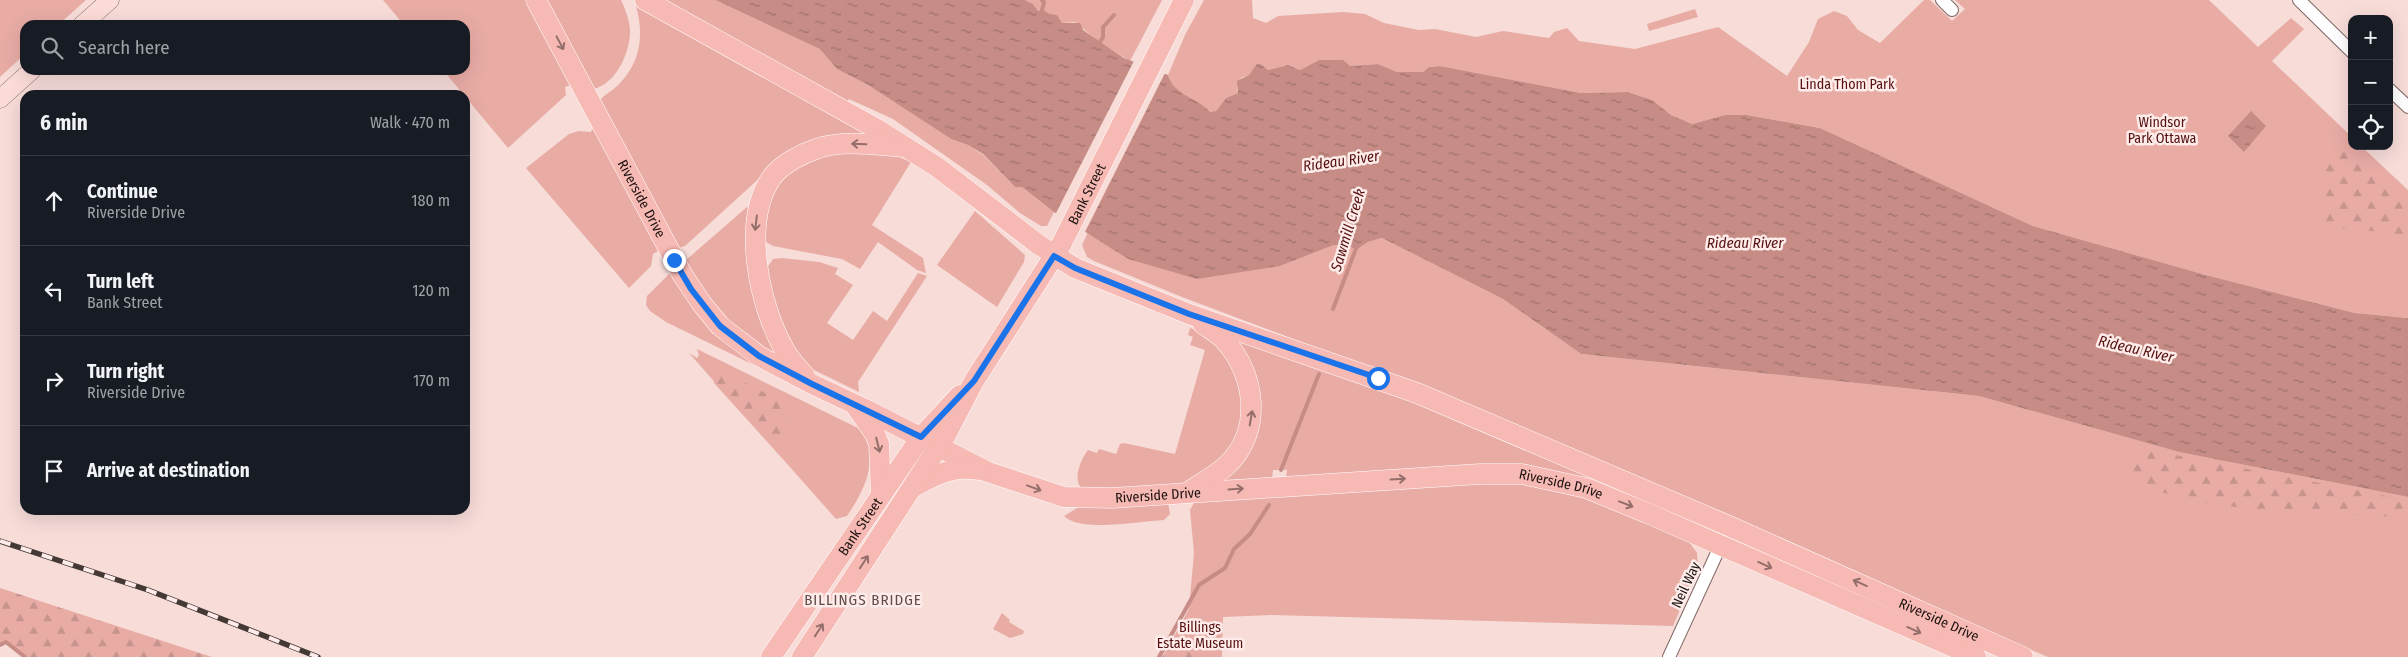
<!DOCTYPE html>
<html lang="en">
<head>
<meta charset="utf-8">
<style>
  :root { --surface:#171b24; --page:#242831; --text:#f1f3f6; --muted:#9ea1a6; --line:#363941 }
  body { margin:0; font-family:"Fira Sans Condensed",sans-serif; background:var(--page); color:var(--text) }
  .controls { position:absolute; right:15px; top:15px; display:grid; overflow:hidden; border-radius:10px; box-shadow:0 5px 20px #0002 }
  .controls button { width:45px; height:45px; display:grid; place-items:center; padding:0; border:0; border-bottom:1px solid var(--line); background:var(--surface); color:var(--text); font:25px sans-serif }
  .stop { position:absolute; width:15px; height:15px; margin:-11px; border:4px solid #1a73e8; border-radius:50%; background:#fff }
  .stop.end { background:#1a73e8; border-color:#fff; box-shadow:0 1px 5px #0008 }
  .list { margin:0; padding:0; list-style:none }
  h2 { display:flex; justify-content:space-between; align-items:center; height:65px; margin:0; padding:0 20px; font-size:21px }
  h2 small { font-size:16px; font-weight:400; color:var(--muted) }
  .list li { display:grid; grid-template-columns:32px 1fr auto; gap:15px; align-items:center; box-sizing:border-box; height:90px; padding:0 20px; border-top:1px solid var(--line) }
  .list b { display:block; font-size:19px; white-space:nowrap }
  .list p { margin:0; font-size:16px; white-space:nowrap; color:var(--muted) }
  .list em { font-size:16px; font-style:normal; color:var(--muted) }
  .icon { flex:none; width:28px; height:28px; fill:none; stroke:currentColor; stroke-width:2; stroke-linecap:round; stroke-linejoin:round }
  .map { position:relative; flex:none; width:2408px; height:657px; overflow:hidden }
  .search { position:absolute; background:var(--surface); box-shadow:0 5px 20px #0002; left:20px; top:20px; width:450px; height:55px; display:flex; align-items:center; gap:12px; box-sizing:border-box; padding:0 18px; border-radius:15px; color:var(--muted); font-size:19px }
  .panel { position:absolute; background:var(--surface); box-shadow:0 5px 20px #0002; left:20px; top:90px; width:450px; height:425px; border-radius:15px }
  .map>svg:first-child { display:block }
</style>
</head>
<body>
<div class="map">
<svg width="2408" height="657" viewBox="0 0 2408 657">
  <defs>
    <pattern id="forest-firs" width="22" height="20" patternUnits="userSpaceOnUse" patternTransform="scale(1.25)"><rect width="22" height="20" fill="#e8aca5"/><path d="M5 1l3.5 6h-7zM16 11l3.5 6h-7z" fill="#c6938d"/></pattern>
    <pattern id="water-ripples" width="26" height="14" patternUnits="userSpaceOnUse" patternTransform="scale(1.25)"><rect width="26" height="14" fill="#c68c85"/><path d="M2 4q2-2 4 0t4 0M15 11q2-2 4 0t4 0" fill="none" stroke="#a0716b"/></pattern>
  </defs>
  <rect width="100%" height="100%" fill="#f7dcd8"/>
  <g fill="#e8aca5">
    <path d="M0,0H86L58,25H25V54L0,77Z"/>
    <path d="M383,0H526L571,85L565,87L566,95L508,148L443,70H465V25H404Z"/>
    <path d="M544,0H621L622,2C626,11 629,20 630,29C631,50 617,83 594,89Z"/>
    <path d="M663,0H715L821,49L837,69L868,85L951,139L968,145L983,155L1015,187H1022L1054,212L1047,226H1041L1020,213L987,185L893,119L849,99L847,102Z"/>
    <path d="M1025,0H1162L1130,61L1098,41L1075,22L1062,23C1056,16 1047,11 1038,11L1033,4Z"/>
    <path d="M1204,0H1252L1253,18L1266,23L1278,16L1343,12L1365,14L1384,23L1419,30L1435,29L1476,37L1503,31L1549,38L1554,32L1567,28L1579,41L1635,49L1718,27L1787,76L1809,42L1818,19L1834,11L1847,16L1858,30L1880,43L1924,0H1930L1952,21L1965,9L1955,0H2209L2258,47L2291,18L2304,29L2272,61L2352,137V146H2361L2408,190V318L2355,313L2206,275L2033,226L1820,128L1747,115H1725L1692,124L1671,115L1651,100L1629,92L1581,93L1440,66L1429,67L1423,72H1397L1378,64L1350,66L1319,60L1300,70L1288,65L1268,70L1261,64L1249,75L1241,78L1237,88L1238,93L1226,98L1216,111L1210,112L1178,91L1171,83L1168,75L1185,35Z"/>
    <path d="M638,3L869,134L764,174L685,246L678,248L599,101C605,94 614,90 620,83C641,61 644,34 636,6Z"/>
    <path d="M1695,9L1698,17L1649,31L1647,24Z"/>
    <path d="M592,129L596,132L657,243L658,251L653,254L651,266L629,288L526,168L569,134L579,131L591,132Z"/>
    <path d="M829,152L890,153L911,162L872,225L923,258L926,273L917,270L878,242L860,269L842,259L773,246L766,242L762,223L776,187L798,165Z"/>
    <path d="M747,207L751,210L781,358L736,332L709,301L685,261Z"/>
    <path d="M975,211L1025,255L1024,262L997,307L937,265Z"/>
    <path d="M1088,232L1128,259L1280,266L1334,245H1347L1356,250L1368,242L1382,238L1503,299L1581,354L1979,396L2179,452L2408,497V657H2048L1402,380L1182,297L1094,261L1087,257L1082,245Z"/>
    <path d="M782,258L819,262L838,268L835,274L853,285L827,323L853,340L873,311L887,321L918,273L927,276L858,382L859,392L808,367L780,331L767,268L773,259Z"/>
    <path d="M669,274H672L758,367L666,322L650,311L646,305L647,296Z"/>
    <path d="M1190,328L1203,332L1227,351L1246,411L1228,455L1188,483L1125,490L1081,488C1073,478 1081,459 1088,450L1097,453L1099,449L1116,454L1120,444L1124,443L1175,454L1205,350L1190,345L1193,337L1188,335Z"/>
    <path d="M1220,330L1392,393L1706,527L1705,529L1603,486L1286,478L1287,470H1273L1272,479L1226,480L1225,477L1255,427Z"/>
    <path d="M697,349L864,431C879,461 864,491 847,516L836,519L689,353L697,358L699,355Z"/>
    <path d="M1511,482L1572,492L1687,539L1697,553L1698,566L1673,626L1272,615L1223,617L1222,657H1165L1189,608L1194,553L1190,510L1195,501Z"/>
    <path d="M1168,502L1170,514L1164,520C1140,521 1081,533 1064,516L1079,507Z"/>
    <path d="M1002,613L1010,620L1009,622L1024,631L1023,634L1010,638L993,629Z"/>
  </g>
  <g fill="url(#forest-firs)">
    <path d="M2345,150L2368,170L2384,176L2408,195V263C2401,255 2398,243 2389,237C2370,225 2336,232 2324,223L2321,211L2327,186L2324,161L2337,151Z"/>
    <path d="M720,372L733,376L782,402L790,411L782,430L787,457H781L714,383L713,379Z"/>
    <path d="M2145,449L2391,497L2408,498V521L2397,517C2309,512 2217,515 2134,483L2131,466L2134,455Z"/>
    <path d="M0,588L212,657H25L6,642L0,645Z"/>
    <path d="M1190,622L1193,627L1196,657H1162L1177,631L1184,623Z"/>
  </g>
  <g fill="url(#water-ripples)">
    <path d="M715,0H1025L1033,4L1038,11L1043,10L1050,14L1057,15L1062,23H1080L1083,30L1124,58L1168,75C1174,96 1197,97 1210,112L1216,111L1226,98L1238,93L1237,81L1249,75L1257,64H1261L1268,70L1288,65L1300,70L1319,60H1343L1350,66L1378,64L1397,72H1423L1429,67L1440,66L1581,93L1628,92L1652,100L1671,115L1692,124L1725,115H1747L1820,128L2033,226L2206,275L2355,313L2408,318V497L2179,452L1979,396L1581,354L1503,299L1382,238L1368,242L1356,250L1347,245H1334L1280,266L1197,279L1128,259L1054,212L1022,187H1015L983,154L968,145L951,139L868,85L837,69L820,49Z"/>
    <path d="M2251,111L2266,126L2244,152L2228,136Z"/>
  </g>
  <path fill="#f7dcd8" d="M1135,59L1166,71L1085,232L1055,215Z"/>
  <g fill="none" stroke-linecap="round" stroke-linejoin="round">
    <g stroke="#c68c85" stroke-width="4">
      <path d="M1042,0L1044,2L1042,10"/>
      <path d="M1100,42L1103,37V27L1114,15"/>
      <path d="M1333,309L1357,246"/>
      <path d="M1281,470L1319,374"/>
      <path d="M0,645L6,642L25,657"/>
      <path d="M1159,657L1199,585L1225,568L1234,549L1250,534L1269,505"/>
    </g>
    <defs>
      <g id="street">
        <path d="M1942,0L1952,10"/>
        <path d="M2299,0L2352,52"/>
        <path d="M2389,89L2408,107"/>
        <path d="M1669,657L1723,540"/>
      </g>
      <g id="secondary">
        <path d="M82,25L110,0"/>
        <path d="M0,99L32,70"/>
      </g>
      <g id="primary">
        <path id="s1" d="M536,0L682,274L702,304L720,326L759,356L812,384L867,410L988,472L1064,497L1112,498L1480,474H1522L1586,488L1647,513L1976,657"/>
        <path id="s2" d="M645,0L877,129L937,167L1039,245L1075,268L1189,314L1417,393L1729,526L2023,657"/>
        <path d="M805,376C797,367 789,359 784,349C759,305 741,221 772,177C782,164 801,154 816,149C843,139 876,145 903,147"/>
        <path d="M855,405L875,434L879,444L881,493"/>
        <path d="M913,487C936,475 953,465 979,470"/>
        <path d="M1188,492C1200,484 1215,476 1226,466C1263,432 1256,375 1225,341C1219,334 1210,329 1203,324"/>
        <path id="s3" d="M771,657L921,437L960,395"/>
        <path id="s4" d="M802,657L946,435L974,381L1061,245L1184,0"/>
      </g>
    </defs>
    <use href="#street" stroke="#7f6764" stroke-width="14"/>
    <use href="#secondary" stroke="#7f6764" stroke-width="19"/>
    <use href="#primary" stroke="#fff" stroke-width="21"/>
    <use href="#street" stroke="#fff" stroke-width="12"/>
    <use href="#secondary" stroke="#fbdcd9" stroke-width="18"/>
    <use href="#primary" stroke="#f7b9b3" stroke-width="20"/>
    <defs>
      <path id="rail" d="M0,541L148,590L318,657"/>
    </defs>
    <use href="#rail" stroke="#453936" stroke-width="5.5"/>
    <use href="#rail" stroke="#fdece9" stroke-width="4" stroke-dasharray="11" stroke-linecap="butt"/>
  </g>
  <defs><path id="oneway-shaft" d="M-6 0H5M1.5-3L5.5 0L1.5 3" fill="none" stroke-width="1.6" stroke-linecap="round" stroke-linejoin="round" transform="scale(1.25)"/></defs>
  <g stroke="#946e6a">
    <use href="#oneway-shaft" transform="translate(560 43) rotate(62)"/>
    <use href="#oneway-shaft" transform="translate(859 144) rotate(-178)"/>
    <use href="#oneway-shaft" transform="translate(756 223) rotate(97)"/>
    <use href="#oneway-shaft" transform="translate(1251 418) rotate(-80)"/>
    <use href="#oneway-shaft" transform="translate(878 445) rotate(76)"/>
    <use href="#oneway-shaft" transform="translate(1398 479) rotate(-3)"/>
    <use href="#oneway-shaft" transform="translate(1034 488) rotate(20)"/>
    <use href="#oneway-shaft" transform="translate(1236 489) rotate(-4)"/>
    <use href="#oneway-shaft" transform="translate(1626 504) rotate(21)"/>
    <use href="#oneway-shaft" transform="translate(864 562) rotate(-57)"/>
    <use href="#oneway-shaft" transform="translate(1765 565) rotate(24)"/>
    <use href="#oneway-shaft" transform="translate(1860 583) rotate(-156)"/>
    <use href="#oneway-shaft" transform="translate(819 630) rotate(-57)"/>
    <use href="#oneway-shaft" transform="translate(1914 630) rotate(24)"/>
  </g>
  <g fill="none" stroke-linecap="round" stroke-linejoin="round">
    <path stroke="#1a73e8" stroke-width="6" d="M674,260L691,289L720,326L759,356L812,384L921,437L974,381L1054,256L1075,268L1189,314L1378,378"/>
  </g>
  <g text-anchor="middle" dominant-baseline="central" stroke-width="5" stroke-linejoin="round" paint-order="stroke">
    <g font-size="14" fill="#550f0e" stroke="#fdece9">
      <text x="1847" y="84">Linda Thom Park</text>
      <text x="2162" y="122">Windsor<tspan x="2162" dy="16">Park Ottawa</tspan></text>
      <text x="1200" y="627">Billings<tspan x="1200" dy="16">Estate Museum</tspan></text>
    </g>
    <g font-size="14" fill="#1b1210" stroke="#fdece9">
      <text stroke="none"><textPath href="#s4" startOffset="544">Bank Street</textPath></text>
      <text stroke="none"><textPath href="#s1" startOffset="225">Riverside Drive</textPath></text>
      <text stroke="none"><textPath href="#s1" startOffset="1260">Riverside Drive</textPath></text>
      <text stroke="none"><textPath href="#s1" startOffset="855">Riverside Drive</textPath></text>
      <text stroke="none"><textPath href="#s3" startOffset="158">Bank Street</textPath></text>
      <text transform="translate(1686 585) rotate(-65)">Neil Way</text>
      <text stroke="none"><textPath href="#s2" startOffset="1441">Riverside Drive</textPath></text>
    </g>
    <g font-size="15" font-style="italic" fill="#56100f" stroke="#fdece9">
      <text transform="translate(1341 161) rotate(-8)">Rideau River</text>
      <text transform="translate(1348 230) rotate(-73)">Sawmill Creek</text>
      <text x="1745" y="243">Rideau River</text>
      <text transform="translate(2136 349) rotate(13)">Rideau River</text>
    </g>
    <g font-size="15" letter-spacing="1" fill="#624b49" stroke="#fdece9">
      <text x="863" y="600">BILLINGS BRIDGE</text>
    </g>
  </g>
</svg>
<div class="controls">
<button>+</button>
<button>−</button>
<button><svg class="icon" aria-label="locate" viewBox="0 0 24 24"><circle cx="12" cy="12" r="6"/><path d="M12 2v4M12 18v4M2 12h4M18 12h4"/></svg></button>
</div>
<div class="stop" style="left:1378px;top:378px"></div>
<div class="stop end" style="left:674px;top:260px"></div>
<div class="search"><svg class="icon" aria-label="search" viewBox="0 0 24 24"><circle cx="10" cy="10" r="6"/><path d="M15 15l6 6"/></svg>Search here</div>
<section class="panel">
<h2>6 min<small>Walk · 470 m</small></h2>
<ul class="list">
<li><svg class="icon" aria-label="ahead" viewBox="0 0 24 24"><path d="M12 20V5M6 11l6-6 6 6"/></svg><div><b>Continue</b><p>Riverside Drive</p></div><em>180 m</em></li>
<li><svg class="icon" aria-label="left" viewBox="0 0 24 24"><path d="M17 20v-9H6M10 6l-5 5 5 5"/></svg><div><b>Turn left</b><p>Bank Street</p></div><em>120 m</em></li>
<li><svg class="icon" aria-label="right" viewBox="0 0 24 24"><path d="M7 20v-9h11M14 6l5 5-5 5"/></svg><div><b>Turn right</b><p>Riverside Drive</p></div><em>170 m</em></li>
<li><svg class="icon" aria-label="arrive" viewBox="0 0 24 24"><path d="M6 21V4h12l-3 4 3 4H6"/></svg><div><b>Arrive at destination</b></div></li>
</ul>
</section>
</div>
</body>
</html>
